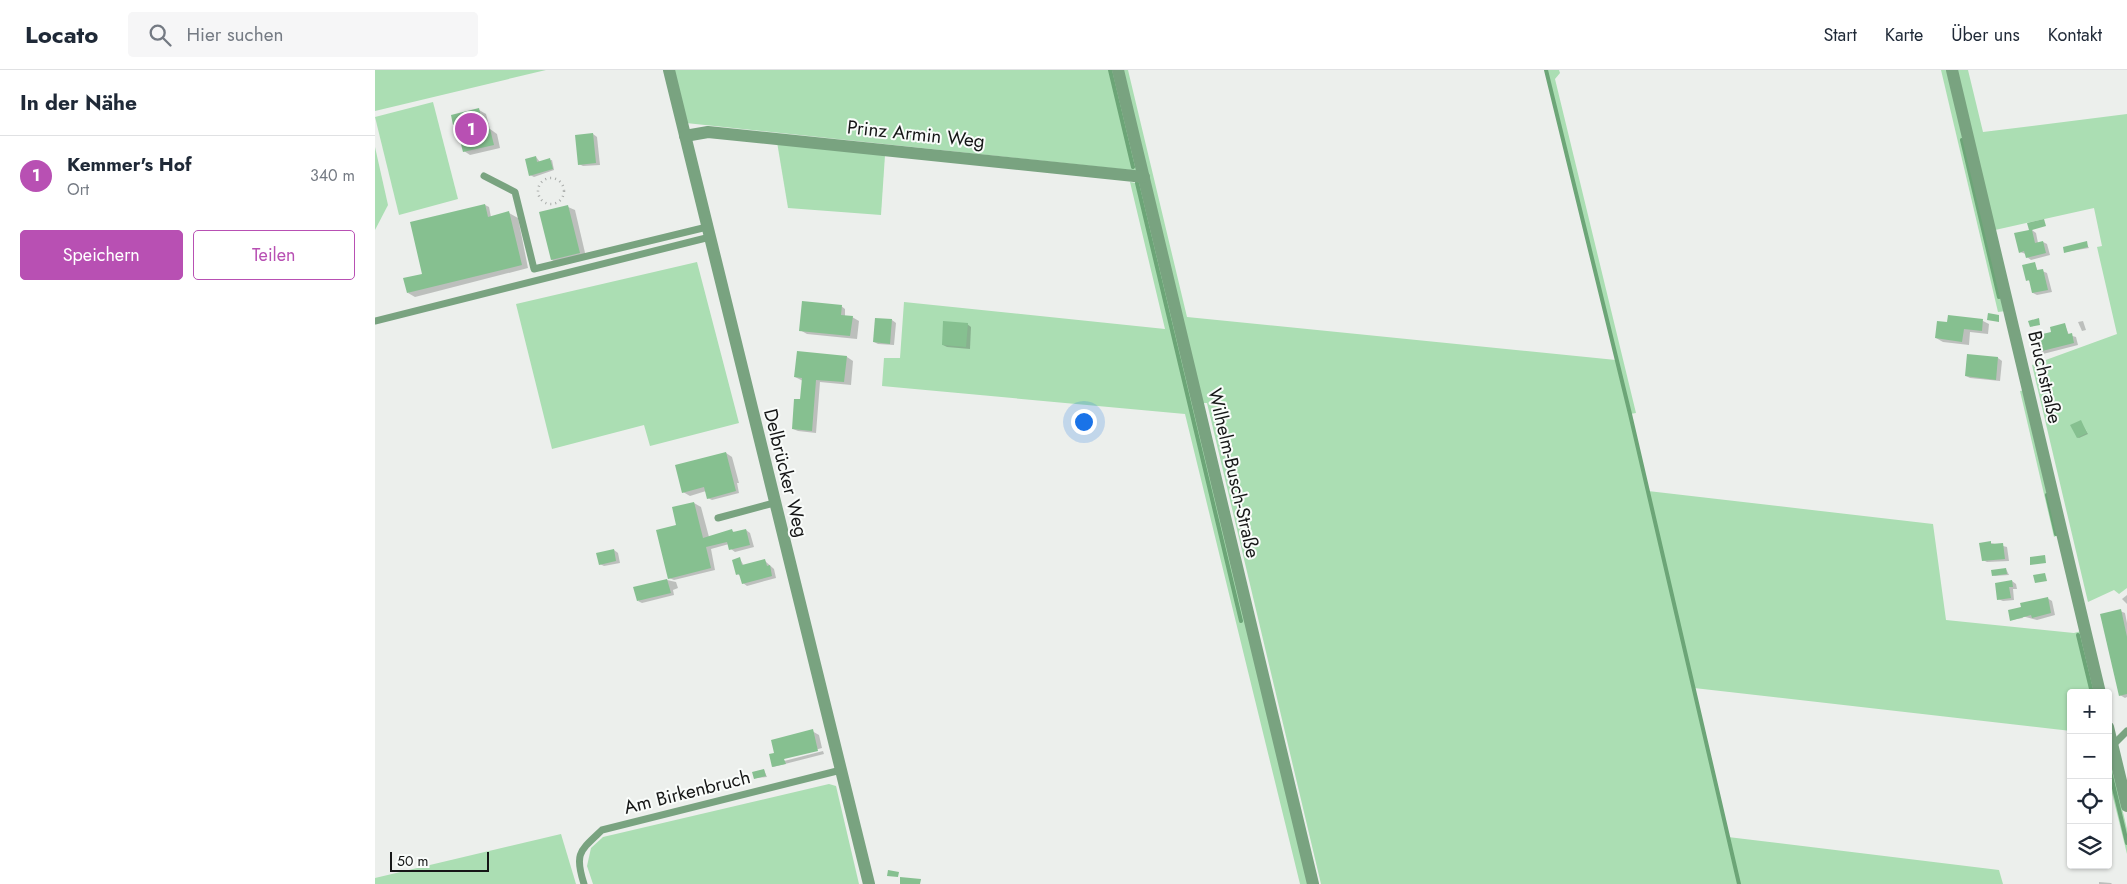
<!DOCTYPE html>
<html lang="de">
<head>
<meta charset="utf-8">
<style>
  :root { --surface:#fff; --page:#f6f6f7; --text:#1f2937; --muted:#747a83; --line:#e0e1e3; --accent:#b850b3 }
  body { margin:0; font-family:Jost,sans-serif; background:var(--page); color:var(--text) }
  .controls { position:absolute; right:15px; bottom:15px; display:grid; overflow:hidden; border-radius:5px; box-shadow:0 1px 4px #0004 }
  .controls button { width:45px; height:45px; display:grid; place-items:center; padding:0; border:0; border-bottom:1px solid var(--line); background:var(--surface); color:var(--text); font:25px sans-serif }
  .scale { position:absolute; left:15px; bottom:12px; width:99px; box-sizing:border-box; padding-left:5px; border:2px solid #151616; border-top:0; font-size:14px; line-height:18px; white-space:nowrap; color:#151616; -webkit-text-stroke:4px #f9fcfa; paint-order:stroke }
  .you { position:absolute; left:708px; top:351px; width:18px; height:18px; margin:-12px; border:4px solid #fff; border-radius:50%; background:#1a73e8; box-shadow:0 0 0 8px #1a73e833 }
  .badge { display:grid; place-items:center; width:32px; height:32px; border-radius:50%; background:var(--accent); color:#fff; font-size:16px; font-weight:700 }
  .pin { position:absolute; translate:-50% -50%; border:2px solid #fff; box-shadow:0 1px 5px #0006 }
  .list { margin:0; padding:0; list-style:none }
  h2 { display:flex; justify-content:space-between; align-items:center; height:65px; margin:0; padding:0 20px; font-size:21px }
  h2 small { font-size:16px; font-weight:400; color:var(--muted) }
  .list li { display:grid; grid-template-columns:32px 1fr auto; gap:15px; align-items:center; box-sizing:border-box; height:80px; padding:0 20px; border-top:1px solid var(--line) }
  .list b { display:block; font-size:19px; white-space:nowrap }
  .list p { margin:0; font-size:16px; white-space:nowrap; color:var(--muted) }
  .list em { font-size:16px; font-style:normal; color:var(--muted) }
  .actions { display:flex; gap:10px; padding:15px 20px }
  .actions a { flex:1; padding:11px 0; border:1px solid var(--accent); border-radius:5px; text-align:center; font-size:18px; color:var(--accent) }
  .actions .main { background:var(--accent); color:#fff }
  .icon { flex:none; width:28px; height:28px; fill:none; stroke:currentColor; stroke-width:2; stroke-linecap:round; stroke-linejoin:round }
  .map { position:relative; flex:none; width:1752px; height:814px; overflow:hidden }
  header { display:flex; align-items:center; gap:30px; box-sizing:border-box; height:70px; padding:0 25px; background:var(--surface); border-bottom:1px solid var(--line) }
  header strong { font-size:24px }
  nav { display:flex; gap:28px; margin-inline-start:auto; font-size:18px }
  .search { width:350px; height:45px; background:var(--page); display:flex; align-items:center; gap:12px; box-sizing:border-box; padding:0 18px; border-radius:5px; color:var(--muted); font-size:19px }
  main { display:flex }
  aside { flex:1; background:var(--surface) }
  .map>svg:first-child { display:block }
</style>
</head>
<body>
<header>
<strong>Locato</strong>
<div class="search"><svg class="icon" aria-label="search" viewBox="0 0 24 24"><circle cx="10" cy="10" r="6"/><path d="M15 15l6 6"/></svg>Hier suchen</div>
<nav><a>Start</a><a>Karte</a><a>Über uns</a><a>Kontakt</a></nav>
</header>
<main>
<aside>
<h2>In der Nähe<small></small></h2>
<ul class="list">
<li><span class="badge">1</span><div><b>Kemmer's Hof</b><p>Ort</p></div><em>340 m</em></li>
</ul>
<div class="actions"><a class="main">Speichern</a><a>Teilen</a></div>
</aside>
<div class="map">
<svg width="1752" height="814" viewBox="0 0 1752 814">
  <rect width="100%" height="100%" fill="#ecefec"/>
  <g fill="#abdeb3">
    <path d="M0,0H171L0,41Z"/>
    <path d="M299,0H740L764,101L311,53Z"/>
    <path d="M746,0H753L812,247L1241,290L1171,0H1184L1185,3L1180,9L1261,343L1255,344L1273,421L1558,454L1571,550L1699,563L1706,561L1720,623H1696V661L1319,618L1353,767L1624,800L1628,814H946L832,333H826Z"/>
    <path d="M1566,0H1574L1631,241L1623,242Z"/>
    <path d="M1582,0H1593L1608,62L1752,44V518L1744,524L1739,520L1713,532L1657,295L1742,264L1722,177L1727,176L1719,138L1620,160Z"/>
    <path d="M58,32L83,129L24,145L0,47Z"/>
    <path d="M402,72L510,85L506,145L413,138Z"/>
    <path d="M0,77L13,135L0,160Z"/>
    <path d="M755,112L767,114L935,814H925L810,344L507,316L509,288H525L529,232L790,259Z"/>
    <path d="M322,192L364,353L275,376L269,355L177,379L141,234Z"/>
    <path d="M1650,320L1683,465L1679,467L1645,321Z"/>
    <path d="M1733,679L1752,759V784L1733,707Z"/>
    <path d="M454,714L461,716L484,814H218L212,796L216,778L228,767Z"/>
    <path d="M186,764L201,814H0V808Z"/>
  </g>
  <g fill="#0003">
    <path d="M104,40L111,44L115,59L122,64L125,78L95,85L89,81L83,57L80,55Z"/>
    <path d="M218,64L222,67L225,95L208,96L204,94L201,66Z"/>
    <path d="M161,87L165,92L177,90L179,100L159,107L155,105Z"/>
    <path d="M110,135L114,137L116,147L134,143L143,148L153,198L40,227L33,223Z"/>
    <path d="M193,137L200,140L211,187L184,194L177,190Z"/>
    <path d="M1657,160L1661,163L1663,173L1668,172L1672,174L1675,185L1656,190L1652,187L1651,184L1645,182Z"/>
    <path d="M1711,173L1714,178L1690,182Z"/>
    <path d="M1660,194L1663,202L1667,201L1672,203L1677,222L1662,225L1658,223L1655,211L1652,210Z"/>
    <path d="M466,236L470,239V247H477L484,251L482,269L432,264L425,260Z"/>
    <path d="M517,250L521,253L519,275L503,274L499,272Z"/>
    <path d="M1608,251L1614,254L1613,264L1595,262L1594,275L1568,272L1561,268L1573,254Z"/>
    <path d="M1708,251L1711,260L1707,261L1703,252Z"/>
    <path d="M592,254L596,257L595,279L572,277L568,275Z"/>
    <path d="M1690,255L1694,265L1701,267L1703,275L1668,284L1664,281L1678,262Z"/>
    <path d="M472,287L478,291L476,315L445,312L441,363L423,361L418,359L426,331L428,311L420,307Z"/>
    <path d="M1623,288L1627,291L1625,311L1595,308L1591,306Z"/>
    <path d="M1705,351L1713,364L1704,368L1702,367Z"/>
    <path d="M351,383L357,387L364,413H362L364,423L337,430L333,428L331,421L315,426L308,422Z"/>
    <path d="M319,433L326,437L334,467L357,461L361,463L371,460L375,463L379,477L360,482L356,479L354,474L336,479L340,500L299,510L294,508L303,456Z"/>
    <path d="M1616,473L1632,477L1634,491L1612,492L1608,490Z"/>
    <path d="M239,480L243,483L245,493L229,496L225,494Z"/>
    <path d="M365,489L369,496L390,491L399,499L401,508L372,516L368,513L366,506L362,504Z"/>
    <path d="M1631,499L1634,505L1618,506Z"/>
    <path d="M292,510L301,512L303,518L298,520L299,525L267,533L263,531Z"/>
    <path d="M1637,511L1641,514L1642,519H1638L1639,530L1628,531L1623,529Z"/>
    <path d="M1752,525V534L1747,529Z"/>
    <path d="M1672,528L1677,531L1680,545L1662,550L1647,546L1648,548L1636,550Z"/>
    <path d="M1745,541L1750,543L1752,553V627L1750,628L1745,625Z"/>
    <path d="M437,661L444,665L447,678L407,689L409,691L448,681L449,684L398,697L396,685L401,686L397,671Z"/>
    <path d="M389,700L392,707L380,708Z"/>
    <path d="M1724,812L1736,813L1737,814H1724Z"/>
  </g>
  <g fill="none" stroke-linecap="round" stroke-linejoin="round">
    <g stroke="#6ca577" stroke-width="4">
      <path d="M735,0L758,97"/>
      <path d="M1171,0L1255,344L1364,814"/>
      <path d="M1587,70L1624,227"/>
      <path d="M762,113L866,551"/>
      <path d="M1672,425L1681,464"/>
      <path d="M1703,565L1717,623"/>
      <path d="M1733,693L1752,773"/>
    </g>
  </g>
  <g fill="#86c090">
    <path d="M104,38L109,60L115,59L119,75L88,82L81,55H78L76,45Z"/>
    <path d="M218,63L221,93L203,95L200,65Z"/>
    <path d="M161,86L162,92L175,88L178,99L154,106L150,89Z"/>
    <path d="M110,134L113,147L134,141L147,195L32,223L28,208L47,204L35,152Z"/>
    <path d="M193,135L205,183L176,190L164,142Z"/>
    <path d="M1669,149L1671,156L1657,160L1660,173L1668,171L1671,183L1651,188L1649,181L1644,183L1639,163L1654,160L1652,153Z"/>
    <path d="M1712,171L1713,177L1689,183L1688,177Z"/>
    <path d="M1660,192L1662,200L1668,199L1673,220L1657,223L1654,210L1651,211L1647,195Z"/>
    <path d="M427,231L467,235L466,245L478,246L475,266L424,261Z"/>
    <path d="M1613,243L1624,245V252L1612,250Z"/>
    <path d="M1573,245L1608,249L1607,261L1589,259L1587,272L1560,268L1562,251L1572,252Z"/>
    <path d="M500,248L517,249L515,274L498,272Z"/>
    <path d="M1664,248L1665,255L1655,257L1653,251Z"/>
    <path d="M568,251L593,253L591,277L567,275Z"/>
    <path d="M1690,253L1693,264L1697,263L1699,273L1663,282L1659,266L1676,262L1675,257Z"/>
    <path d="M422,281L472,286L469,312L441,310L437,361L417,359L419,329H425L427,308L419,307Z"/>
    <path d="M1592,284L1623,287L1621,310L1590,306Z"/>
    <path d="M1706,350L1712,363L1702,368L1695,355Z"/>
    <path d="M351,382L361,421L332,429L329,417L307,423L300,395Z"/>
    <path d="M319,432L328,468L357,459L358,462L371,459L375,475L354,480L352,472L331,477L336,498L293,509L281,460L301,455L297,437Z"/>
    <path d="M1616,471V474L1628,473L1630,489L1607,491L1604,473Z"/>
    <path d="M239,479L241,491L224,495L221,483Z"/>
    <path d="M1670,485L1671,493L1655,495V487Z"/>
    <path d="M365,487L367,495L390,489L392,496L395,495L397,506L367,514L364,504L361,505L357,490Z"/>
    <path d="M1631,498L1632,504L1617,506L1616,500Z"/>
    <path d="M1670,503L1672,511L1660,513L1658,505Z"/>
    <path d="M292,509L296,523L262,531L258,517Z"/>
    <path d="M1637,510L1638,517H1634L1636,528L1622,530L1620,513Z"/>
    <path d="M1673,527L1676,543L1657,548L1656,545L1635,551L1633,540L1646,537L1645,533Z"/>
    <path d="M1746,539L1752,567V624L1744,626L1725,544Z"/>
    <path d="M438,659L443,681L409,689L411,694L397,697L394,684L399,683L396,670Z"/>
    <path d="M389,699L391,706L379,709L377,702Z"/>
    <path d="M513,800L524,802L523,807L512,806Z"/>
    <path d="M525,807L546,809L545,814H525Z"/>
  </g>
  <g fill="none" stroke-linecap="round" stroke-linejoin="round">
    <circle stroke="#a7aaa8" stroke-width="2.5" stroke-dasharray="1 4" stroke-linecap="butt" cx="176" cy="121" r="13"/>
    <g stroke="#79a380" stroke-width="7">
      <path d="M109,106L140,122L159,199L332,157"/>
      <path d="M0,251L335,167"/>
      <path d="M343,448L399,433"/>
      <path d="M1738,675L1752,661"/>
      <path d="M209,814C199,783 205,781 227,760L466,700"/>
    </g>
    <g stroke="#79a380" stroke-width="12">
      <path d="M294,0L494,814"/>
      <path d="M743,0L938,814"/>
      <path d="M1577,0L1725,623"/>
      <path d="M310,66L333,62L769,107"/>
      <path d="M1733,657L1752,736"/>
    </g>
  </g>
  <g text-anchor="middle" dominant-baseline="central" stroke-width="4" stroke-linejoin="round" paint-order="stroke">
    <g font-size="19" fill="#151616" stroke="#f9fcfa">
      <text transform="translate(541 64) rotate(6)">Prinz Armin Weg</text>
      <text transform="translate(1670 307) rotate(77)">Bruchstraße</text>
      <text transform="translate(411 403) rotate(76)">Delbrücker Weg</text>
      <text transform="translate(859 403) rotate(77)">Wilhelm-Busch-Straße</text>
      <text transform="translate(312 722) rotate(-14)">Am Birkenbruch</text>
    </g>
  </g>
</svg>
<div class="controls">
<button>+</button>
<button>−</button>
<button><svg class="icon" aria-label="locate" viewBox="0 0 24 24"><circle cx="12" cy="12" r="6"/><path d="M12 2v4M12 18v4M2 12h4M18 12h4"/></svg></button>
<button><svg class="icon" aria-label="layers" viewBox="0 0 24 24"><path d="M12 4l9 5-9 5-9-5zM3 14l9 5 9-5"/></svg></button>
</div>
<div class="scale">50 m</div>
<div class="you"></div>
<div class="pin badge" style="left:96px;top:59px">1</div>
</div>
</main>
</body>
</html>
